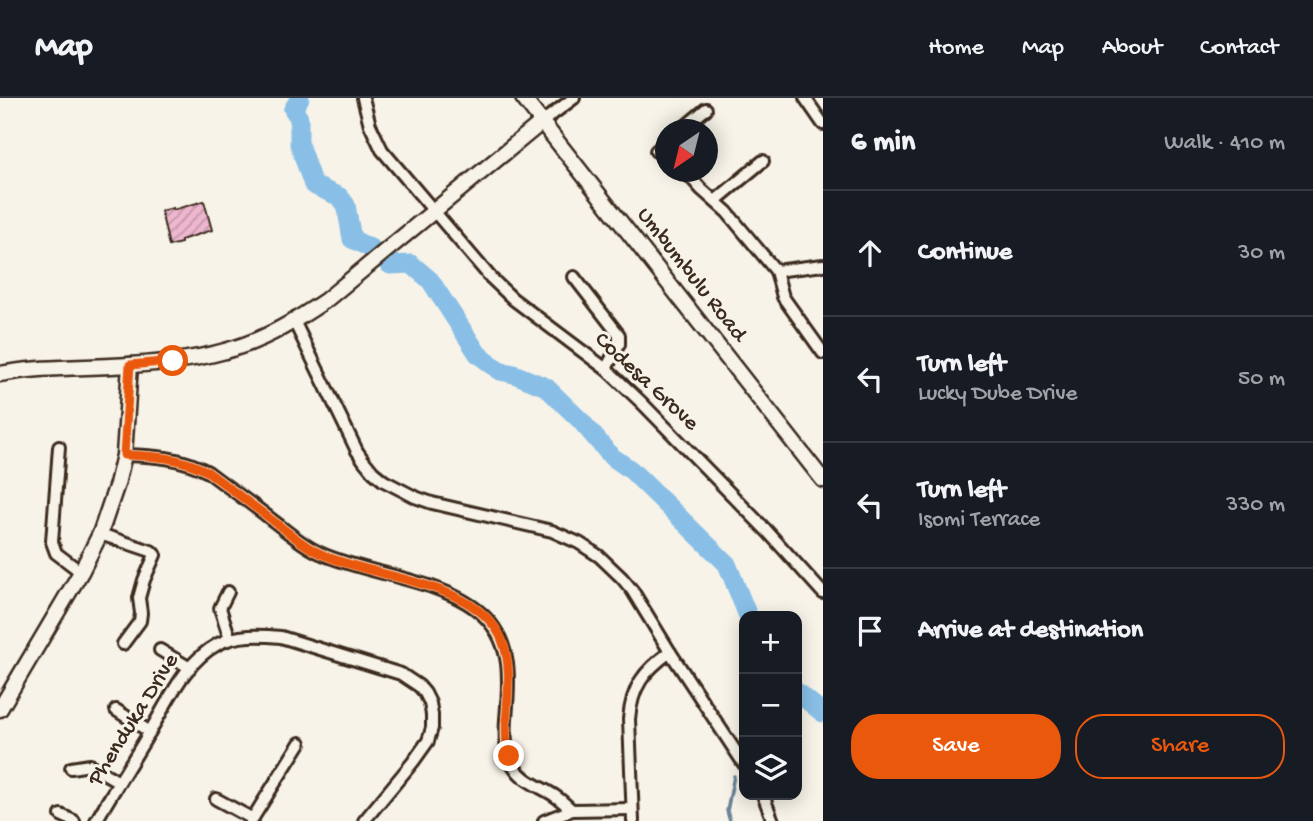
<!DOCTYPE html>
<html lang="en">
<head>
<meta charset="utf-8">
<style>
  :root { --surface:#171b24; --page:#20242c; --text:#f1f3f6; --muted:#9ea1a6; --line:#363941; --accent:#ea580c }
  body { margin:0; font-family:"Gochi Hand",sans-serif; background:var(--page); color:var(--text) }
  .controls { position:absolute; right:21px; bottom:21px; display:grid; overflow:hidden; border-radius:14px; box-shadow:0 4px 18px #0003 }
  .controls button { width:63px; height:63px; display:grid; place-items:center; padding:0; border:0; border-bottom:2px solid var(--line); background:var(--surface); color:var(--text); font:35px sans-serif }
  .compass { position:absolute; left:655px; top:21px; width:63px; height:63px; border-radius:50%; background:var(--surface); box-shadow:0 4px 18px #0003; rotate:215deg }
  .stop { position:absolute; width:21px; height:21px; margin:-16px; border:5px solid #ea580c; border-radius:50%; background:#fff }
  .stop.end { background:#ea580c; border-color:#fff; box-shadow:0 2px 7px #0008 }
  .list { margin:0; padding:0; list-style:none }
  h2 { display:flex; justify-content:space-between; align-items:center; height:91px; margin:0; padding:0 28px; font-size:30px }
  h2 small { font-size:23px; font-weight:400; color:var(--muted) }
  .list li { display:grid; grid-template-columns:46px 1fr auto; gap:21px; align-items:center; box-sizing:border-box; height:126px; padding:0 28px; border-top:2px solid var(--line) }
  .list b { display:block; font-size:26px; white-space:nowrap }
  .list p { margin:0; font-size:23px; white-space:nowrap; color:var(--muted) }
  .list em { font-size:23px; font-style:normal; color:var(--muted) }
  .actions { display:flex; gap:14px; padding:21px 28px }
  .actions a { flex:1; padding:16px 0; border:2px solid var(--accent); border-radius:28px; text-align:center; font-size:24px; color:var(--accent) }
  .actions .main { background:var(--accent); color:#fff }
  .icon { flex:none; width:38px; height:38px; fill:none; stroke:currentColor; stroke-width:2; stroke-linecap:round; stroke-linejoin:round }
  .map { position:relative; flex:none; width:823px; height:723px; overflow:hidden }
  header { display:flex; align-items:center; gap:42px; box-sizing:border-box; height:98px; padding:0 35px; background:var(--surface); border-bottom:2px solid var(--line) }
  header strong { font-size:33px }
  nav { display:flex; gap:38px; margin-inline-start:auto; font-size:24px }
  main { display:flex }
  aside { flex:1; background:var(--surface) }
  .map>svg:first-child { display:block }
</style>
</head>
<body>
<header>
<strong>Map</strong>
<nav><a>Home</a><a>Map</a><a>About</a><a>Contact</a></nav>
</header>
<main>
<div class="map">
<svg width="823" height="723" viewBox="0 0 823 723">
  <defs>
    <pattern id="building-hatch" width="6" height="6" patternUnits="userSpaceOnUse" patternTransform="scale(1.75)"><rect width="6" height="6" fill="#eeb7cf"/><path d="M-1 1l2-2M0 6l6-6M5 7l2-2" fill="none" stroke="#c295a7"/></pattern>
  </defs>
  <rect width="100%" height="100%" fill="#f7f3e8"/>
  <filter id="ink" filterUnits="userSpaceOnUse"><feTurbulence type="fractalNoise" baseFrequency=".0143" numOctaves="2"/><feDisplacementMap in="SourceGraphic" scale="14" xChannelSelector="R" yChannelSelector="G"/><feConvolveMatrix kernelMatrix="1 2 1 2 8 2 1 2 1" color-interpolation-filters="sRGB"/></filter>
  <g filter="url(#ink)">
    <g fill="none" stroke-linecap="round" stroke-linejoin="round">
      <g stroke="#6a8397" stroke-width="3.5">
        <path d="M797,602L801,598"/>
        <path d="M730,723L727,713L734,678"/>
      </g>
      <g stroke="#89bfe7" stroke-width="19">
        <path d="M300,0L293,11L299,20V46L313,87L340,99L346,107L352,141L372,151L390,167L411,166L430,182L478,256L500,273L514,276L546,289L581,323L611,358L631,372L727,466L748,518"/>
        <path d="M797,594L823,615"/>
      </g>
    </g>
    <path fill="url(#building-hatch)" stroke="#3b2a1e" stroke-width="2" d="M204,103L212,132L181,142V145L169,148L161,113L173,110V112Z"/>
    <g fill="none" stroke-linecap="round" stroke-linejoin="round">
      <defs>
        <g id="street">
          <path d="M363,0L370,27L382,52L491,180L513,201L606,271L641,304L768,434L823,495"/>
          <path d="M805,0L823,26"/>
          <path d="M542,24L574,0"/>
          <path d="M681,32L706,11"/>
          <path d="M656,53L666,45"/>
          <path d="M686,74L701,91L727,114L776,173L783,199L823,255"/>
          <path d="M715,103L763,63"/>
          <path d="M776,173L823,167"/>
          <path d="M574,179L619,237V246L606,271"/>
          <path d="M294,223L357,353L364,363L373,374L384,383L415,399L432,405L552,433L579,445L599,458L622,480L632,492L670,554L744,666"/>
          <path d="M59,349L52,444L56,455L81,474"/>
          <path d="M124,357C154,358 181,359 208,374C229,390 251,405 272,422C287,433 302,447 320,455C369,478 449,481 486,520C513,548 509,585 506,621C505,637 505,653 513,667C523,684 540,688 555,698C561,702 566,707 572,712"/>
          <path d="M100,436L151,453L155,457L144,482L139,500L141,515L140,523L123,546"/>
          <path d="M228,494L220,510L230,541"/>
          <path d="M160,552L190,570"/>
          <path d="M116,612L150,634"/>
          <path d="M71,670L90,667L119,684"/>
          <path d="M763,697L773,723"/>
          <path d="M216,701L253,721"/>
          <path d="M61,717L74,723"/>
          <path d="M96,723C113,693 132,664 149,635C168,604 184,564 218,546C237,536 260,537 281,539L401,576L419,588L425,595L430,605L432,617V630L428,643L413,664L364,723"/>
          <path d="M251,723L300,645"/>
          <path d="M544,723L572,712L632,711"/>
          <path d="M633,723L629,621C632,588 644,573 670,554"/>
        </g>
        <g id="secondary">
          <path d="M523,0L823,382"/>
          <path d="M0,276C43,268 86,270 129,267C164,265 202,261 235,250C268,240 298,221 326,202L542,24"/>
          <path d="M0,611L81,474L100,436L117,386L124,357L130,267"/>
        </g>
      </defs>
      <use href="#street" stroke="#3b2a1e" stroke-width="16"/>
      <use href="#secondary" stroke="#3b2a1e" stroke-width="19"/>
      <use href="#street" stroke="#f7f3e8" stroke-width="10"/>
      <use href="#secondary" stroke="#f7f3e8" stroke-width="14"/>
    </g>
  </g>
  <g fill="none" stroke-linecap="round" stroke-linejoin="round" filter="url(#ink)">
    <path stroke="#ea580c" stroke-width="9" d="M173,263L130,267L124,357C154,358 181,359 208,374C229,390 251,406 272,422C284,431 297,442 310,450C363,482 476,479 502,542C517,580 500,620 509,658"/>
  </g>
  <g text-anchor="middle" dominant-baseline="central" stroke-width="6" stroke-linejoin="round" paint-order="stroke">
    <g font-size="23" fill="#3b2a1e" stroke="#f7f3e8">
      <text transform="translate(691 177) rotate(52)">Umbumbulu Road</text>
      <text transform="translate(646 284) rotate(43)">Codesa Grove</text>
      <text transform="translate(134 622) rotate(-58)">Phenduka Drive</text>
    </g>
  </g>
</svg>
<div class="controls">
<button>+</button>
<button>−</button>
<button><svg class="icon" aria-label="layers" viewBox="0 0 24 24"><path d="M12 4l9 5-9 5-9-5zM3 14l9 5 9-5"/></svg></button>
</div>
<svg class="compass" viewBox="-18 -18 36 36"><path d="M0-13l5 13h-10z" fill="#e53935"/><path d="M0 13l5-13h-10z" fill="#9ea1a6"/></svg>
<div class="stop" style="left:173px;top:263px"></div>
<div class="stop end" style="left:509px;top:658px"></div>
</div>
<aside>
<h2>6 min<small>Walk · 410 m</small></h2>
<ul class="list">
<li><svg class="icon" aria-label="ahead" viewBox="0 0 24 24"><path d="M12 20V5M6 11l6-6 6 6"/></svg><div><b>Continue</b></div><em>30 m</em></li>
<li><svg class="icon" aria-label="left" viewBox="0 0 24 24"><path d="M17 20v-9H6M10 6l-5 5 5 5"/></svg><div><b>Turn left</b><p>Lucky Dube Drive</p></div><em>50 m</em></li>
<li><svg class="icon" aria-label="left" viewBox="0 0 24 24"><path d="M17 20v-9H6M10 6l-5 5 5 5"/></svg><div><b>Turn left</b><p>Isomi Terrace</p></div><em>330 m</em></li>
<li><svg class="icon" aria-label="arrive" viewBox="0 0 24 24"><path d="M6 21V4h12l-3 4 3 4H6"/></svg><div><b>Arrive at destination</b></div></li>
</ul>
<div class="actions"><a class="main">Save</a><a>Share</a></div>
</aside>
</main>
</body>
</html>
